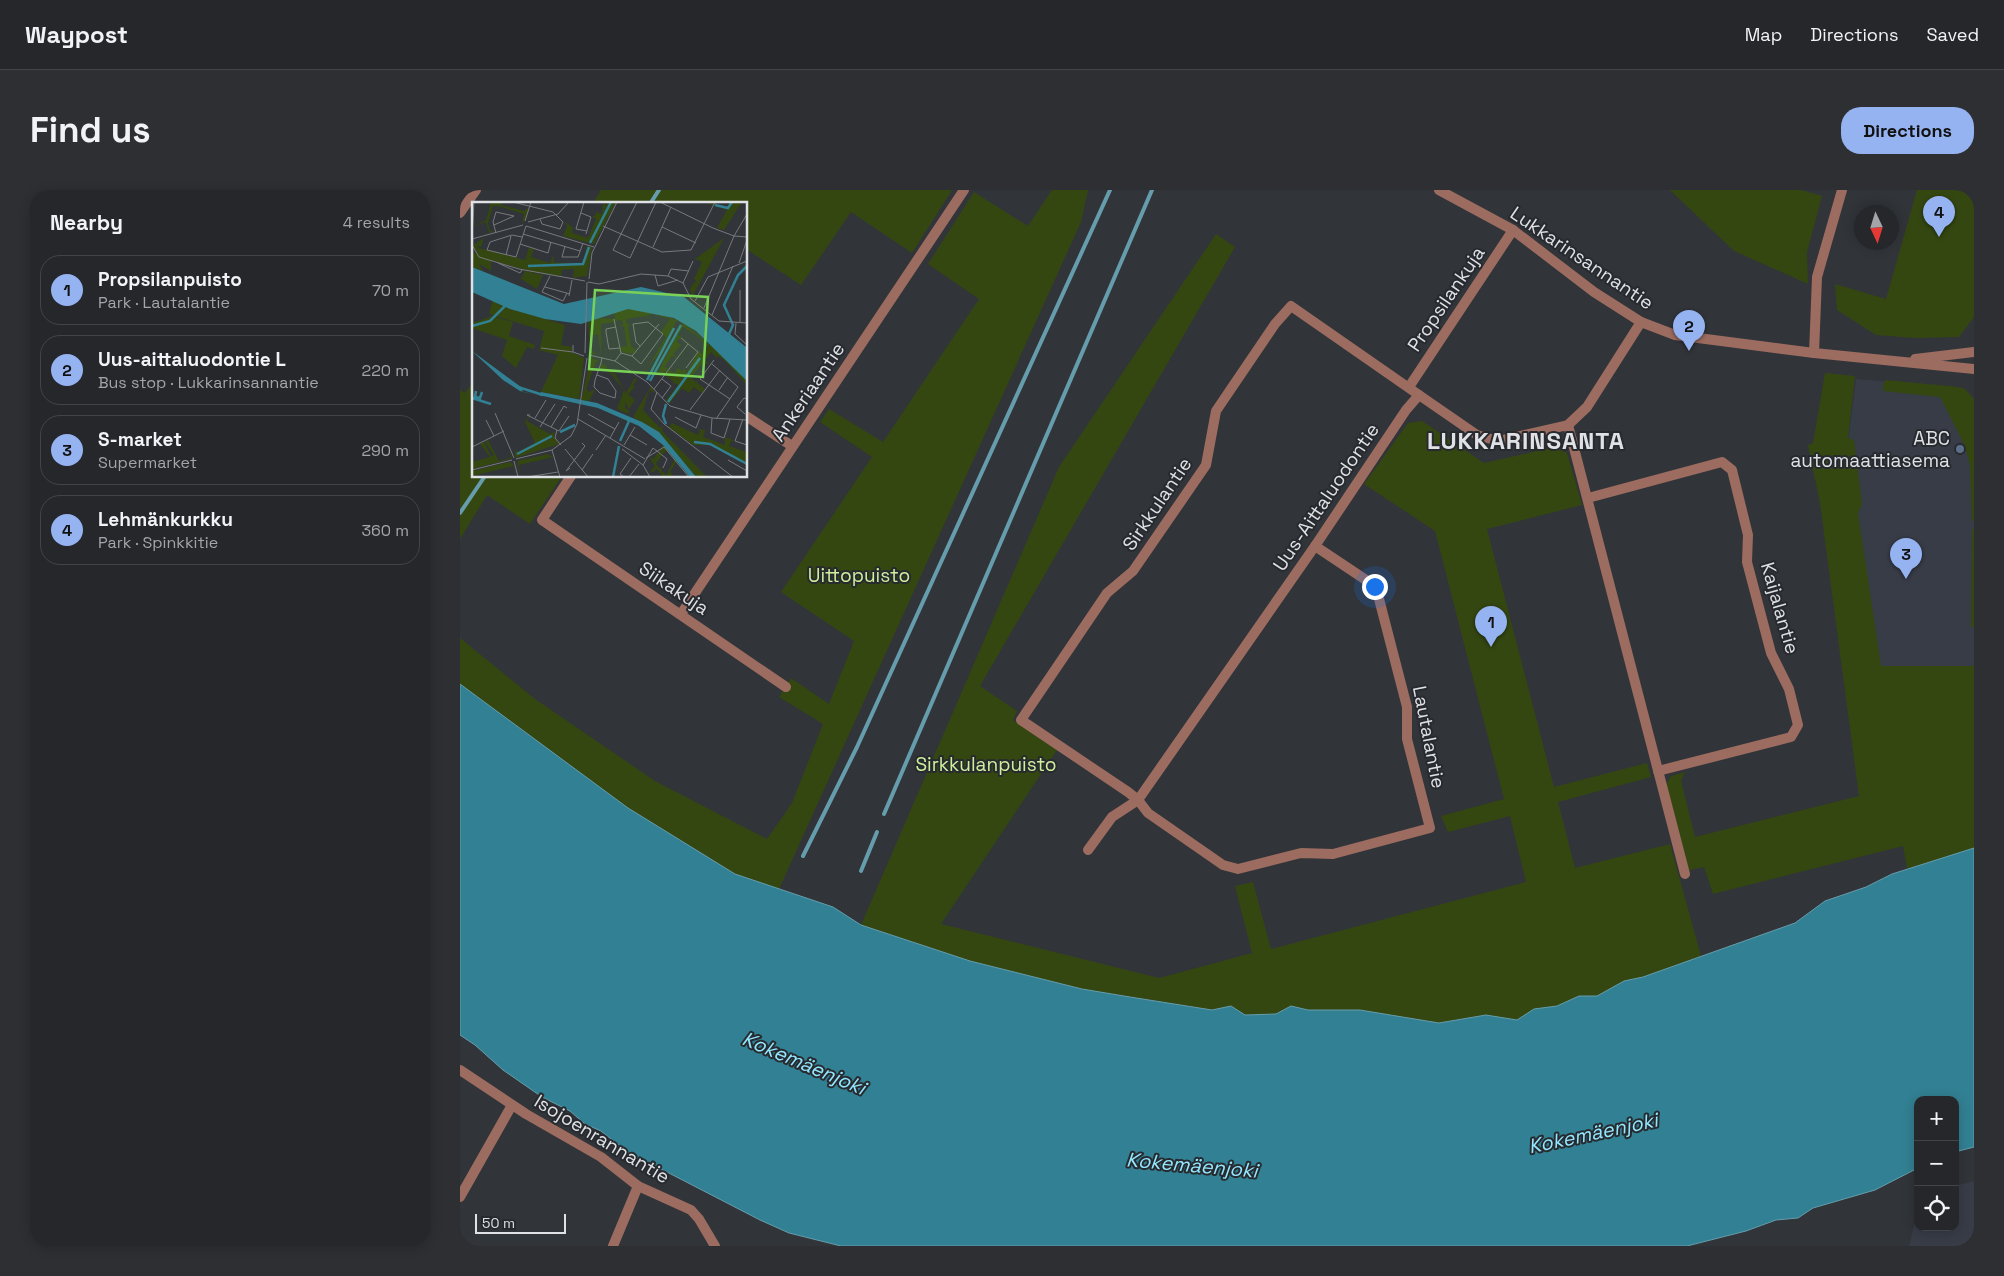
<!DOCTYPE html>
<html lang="en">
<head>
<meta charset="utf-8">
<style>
  :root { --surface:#25272b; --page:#2d2f33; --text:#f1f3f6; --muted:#a3a5a9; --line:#424447; --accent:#95b2f1 }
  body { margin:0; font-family:"Space Grotesk",sans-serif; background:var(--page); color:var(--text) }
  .controls { position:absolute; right:15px; bottom:15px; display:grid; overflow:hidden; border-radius:10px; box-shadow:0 2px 12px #0003 }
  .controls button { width:45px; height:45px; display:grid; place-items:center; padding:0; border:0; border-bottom:1px solid var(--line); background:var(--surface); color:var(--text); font:25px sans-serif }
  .compass { position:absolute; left:1394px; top:15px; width:45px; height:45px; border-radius:50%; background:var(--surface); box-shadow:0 2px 12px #0003; rotate:176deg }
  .scale { position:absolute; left:15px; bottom:12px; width:91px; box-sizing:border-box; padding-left:5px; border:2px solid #dfe1e5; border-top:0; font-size:14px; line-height:18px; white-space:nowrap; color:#dfe1e5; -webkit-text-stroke:4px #272a2f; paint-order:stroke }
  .you { position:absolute; left:914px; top:396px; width:18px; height:18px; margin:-12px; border:4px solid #fff; border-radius:50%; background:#1a73e8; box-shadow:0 0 0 8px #1a73e833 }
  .badge { display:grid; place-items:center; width:32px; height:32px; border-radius:50%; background:var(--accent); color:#111; font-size:16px; font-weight:700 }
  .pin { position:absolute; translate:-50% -41px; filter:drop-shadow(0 1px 2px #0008) }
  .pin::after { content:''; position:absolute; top:26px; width:18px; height:15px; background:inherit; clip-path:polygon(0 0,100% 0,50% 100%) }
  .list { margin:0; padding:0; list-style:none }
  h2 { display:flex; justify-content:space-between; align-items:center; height:65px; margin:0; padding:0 20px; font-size:21px }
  h2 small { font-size:16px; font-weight:400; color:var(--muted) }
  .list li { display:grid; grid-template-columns:32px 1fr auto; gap:15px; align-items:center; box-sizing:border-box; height:70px; margin:0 10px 10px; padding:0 10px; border:1px solid var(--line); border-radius:20px }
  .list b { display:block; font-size:19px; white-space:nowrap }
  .list p { margin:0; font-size:16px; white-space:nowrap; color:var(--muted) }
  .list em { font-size:16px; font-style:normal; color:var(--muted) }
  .icon { flex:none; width:28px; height:28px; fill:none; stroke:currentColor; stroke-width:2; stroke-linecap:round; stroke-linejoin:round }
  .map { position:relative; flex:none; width:1514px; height:1056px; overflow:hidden; border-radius:20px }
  header { display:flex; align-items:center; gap:30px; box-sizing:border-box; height:70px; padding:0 25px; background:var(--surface); border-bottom:1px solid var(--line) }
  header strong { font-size:24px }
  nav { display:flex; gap:28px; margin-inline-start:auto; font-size:18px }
  .intro { display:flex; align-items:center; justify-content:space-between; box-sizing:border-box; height:120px; padding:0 30px }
  h1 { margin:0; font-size:35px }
  .button { padding:12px 22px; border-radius:20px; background:var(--accent); color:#111; font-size:18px; font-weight:700 }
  main { display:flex; gap:30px; padding:0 30px }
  aside { flex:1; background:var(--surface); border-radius:20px; box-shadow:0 2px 12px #0003 }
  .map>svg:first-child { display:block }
</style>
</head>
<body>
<header>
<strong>Waypost</strong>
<nav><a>Map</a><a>Directions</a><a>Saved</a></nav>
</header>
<div class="intro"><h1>Find us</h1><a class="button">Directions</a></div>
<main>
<aside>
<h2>Nearby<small>4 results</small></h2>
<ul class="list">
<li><span class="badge">1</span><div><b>Propsilanpuisto</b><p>Park · Lautalantie</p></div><em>70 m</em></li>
<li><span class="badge">2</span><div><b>Uus-aittaluodontie L</b><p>Bus stop · Lukkarinsannantie</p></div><em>220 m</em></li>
<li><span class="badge">3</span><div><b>S-market</b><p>Supermarket</p></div><em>290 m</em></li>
<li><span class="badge">4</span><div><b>Lehmänkurkku</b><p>Park · Spinkkitie</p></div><em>360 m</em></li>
</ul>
</aside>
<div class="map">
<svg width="1514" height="1056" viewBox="0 0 1514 1056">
  <rect width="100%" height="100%" fill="#313439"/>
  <g fill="#373c47">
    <path d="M1396,189L1489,197L1514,248V477L1418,478L1388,251Z"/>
    <path d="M1514,991V1056H1449L1458,1019V1037H1495V996Z"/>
  </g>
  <g fill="#354711">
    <path d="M141,0H492L452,63L391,22L341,95L286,59V14H132Z"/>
    <path d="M592,0H628L621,32L319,699L275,684L168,618L0,494V448L75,509L195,591L307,649L332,613L363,534L319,507L331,488L369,514L394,451L321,402L412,267L360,232L369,219L423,252L519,109L468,74L514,2L568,36Z"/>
    <path d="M1210,0H1341L1362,6L1347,62L1348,94L1274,61Z"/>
    <path d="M1457,0H1514V127L1499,147L1455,148L1416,145L1377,120L1375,94L1426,109Z"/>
    <path d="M756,44L775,57L520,496L557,521L553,530L597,560L481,734L699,788L792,763L775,696L793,692L811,759L1066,692L1050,626L988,642L981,626L1044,609L975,341L904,294L948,233L962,231L1024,273L1095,257L1107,263L1122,315L1027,339L1094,597L1187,573L1191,587L1098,612L1115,678L1210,654L1241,766L1183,787L1164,791L1137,806H1119L1097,816L1074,819L1057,830L1026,825L979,833L900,820H848L831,816L816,824L785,825L771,816L752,820L622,799L510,771L401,735L599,277Z"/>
    <path d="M1365,183L1395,186L1388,248L1394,250L1402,314L1398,323L1421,476H1514V658L1447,679L1443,656L1253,704L1244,677L1226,681L1205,596L1211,586L1225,582L1221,591L1235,647L1399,606L1360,313L1348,255L1353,253Z"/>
    <path d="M14,190V286H102L70,334L27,305L0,349V200L5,203Z"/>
    <path d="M1426,190L1498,197L1505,199L1514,209V331H1512L1510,275L1504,254L1480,207L1423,201V194Z"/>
    <path d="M1512,339H1514V437H1511Z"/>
  </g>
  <path fill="#328093" stroke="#669dac" d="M0,494L168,618L275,684L373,717L401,735L510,771L622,799L670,807L752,820L771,816L785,825L816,824L831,816L848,820H900L979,833L1026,825L1057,830L1074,819L1097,816L1119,806H1137L1164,791L1183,787L1335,733L1365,711L1406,697L1432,684L1514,658V957L1495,962V910H1458V978L1415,1000L1353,1018L1338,1028L1316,1030L1286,1041L1227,1056H381L329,1043L300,1030L205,981L179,971L141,941L125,934L110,921L82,907L43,880L15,855L0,845Z"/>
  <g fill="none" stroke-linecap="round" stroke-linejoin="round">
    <g stroke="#669dac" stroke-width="4">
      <path d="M190,14L199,0"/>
      <path d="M0,323L25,286"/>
      <path d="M424,624L692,0"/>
      <path d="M343,666L397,557L650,0"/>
      <path d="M401,681L417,642"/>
    </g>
    <g stroke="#9b6c5f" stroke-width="10">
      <path d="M0,23L16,0"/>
      <path d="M1354,163L1357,87L1382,0"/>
      <path d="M949,197L1053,40"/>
      <path d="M286,226L332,256"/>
      <path d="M1108,235L1225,684"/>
      <path d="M111,286L82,330L326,497"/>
      <path d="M1128,308L1262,272L1272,280L1288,345L1287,372L1311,463L1329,499L1338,535L1331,547L1198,581"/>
      <path d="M855,356L909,392L918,405L947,517V549L970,638L873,664L841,663L778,679L763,675L688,623L678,610L668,602L561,530L647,403L673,381L746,275L756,221L815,134L831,116L959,205"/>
      <path d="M221,424L504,0"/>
      <path d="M628,660L652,627L678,610L855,356L946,220L959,205L1017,245L1038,251L1108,235L1127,217L1181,132"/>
      <path d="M0,880L66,924L141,967L178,996L231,1020L239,1029L255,1056"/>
      <path d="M0,1007L52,915"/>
      <path d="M153,1056L178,996"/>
    </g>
    <g stroke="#9b6c5f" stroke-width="10">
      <path d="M979,0L1053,40L1134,102L1181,132L1215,145L1354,163L1514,179"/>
      <path d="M1455,169L1514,162"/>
    </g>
  </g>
  <circle fill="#5c6f8a" stroke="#272a2f" stroke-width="2" cx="1500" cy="259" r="5"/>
  <g text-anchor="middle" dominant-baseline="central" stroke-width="4" stroke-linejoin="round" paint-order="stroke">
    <g font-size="19" fill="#dfe1e5" stroke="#272a2f">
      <text transform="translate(1122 68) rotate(34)">Lukkarinsannantie</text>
      <text transform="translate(986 109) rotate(-56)">Propsilankuja</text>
      <text transform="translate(348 202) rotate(-56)">Ankeriaantie</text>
      <text transform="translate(866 307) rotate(-56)">Uus-Aittaluodontie</text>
      <text transform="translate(697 314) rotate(-56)">Sirkkulantie</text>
      <text transform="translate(214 398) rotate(34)">Siikakuja</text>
      <text transform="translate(1320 418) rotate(74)">Kaijalantie</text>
      <text transform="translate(969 547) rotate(79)">Lautalantie</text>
      <text transform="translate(142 949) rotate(31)">Isojoenrannantie</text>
    </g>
    <g font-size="19" fill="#dfe1e5" stroke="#272a2f" text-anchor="end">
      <text x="1490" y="248">ABC<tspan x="1490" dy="22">automaattiasema</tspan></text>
    </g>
    <g font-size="19" fill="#cfef9d" stroke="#272a2f">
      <text x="399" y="385">Uittopuisto</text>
      <text x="526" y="574">Sirkkulanpuisto</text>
    </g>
    <g font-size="20" font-style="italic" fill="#92e7ff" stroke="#272a2f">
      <text transform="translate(344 873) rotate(23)">Kokemäenjoki</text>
      <text transform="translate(1133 943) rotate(-12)">Kokemäenjoki</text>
      <text transform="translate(732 975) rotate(5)">Kokemäenjoki</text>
    </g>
    <g font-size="24" font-weight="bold" letter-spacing="1" fill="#dfe1e5" stroke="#272a2f">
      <text x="1066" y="250">LUKKARINSANTA</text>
    </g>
  </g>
  <g transform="translate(12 12)">
    <rect width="275" height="275" fill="#313439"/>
    <path d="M17,0H30L29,3L52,9L57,5L53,18L50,21L52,12L27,4L25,9L26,4H21L16,21L18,29H23L17,31L14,20L2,24L14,18L19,1ZM135,0H144L122,42L91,34L95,24L92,19L101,26L100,31L116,36L124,17L120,14H123L124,10L130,12L131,1L135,4ZM231,0L255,5L258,0H270L252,28L245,26L255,8ZM12,36L9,45L5,43L7,46L53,58L57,46L62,47L59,55L78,61L81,53L82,60L87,61H111L115,44L120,45L115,74L101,76L102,67L90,68L89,74L61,70L7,55L1,43ZM252,36L220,95L218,86L224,79L222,77L230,60L223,57ZM0,50L19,59V69L7,62L11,69L0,65ZM53,69L71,73L65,87L49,77ZM21,97L29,103L93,123L89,143L100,145L99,150L112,156L107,197L69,190L86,153L67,148L72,129L17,112ZM156,107L176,109L205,118L187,151L174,168L194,135L189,130L198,117L182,112L175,113L176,118L174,114L154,117L155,122L160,123L156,124L159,144L164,148L160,152L150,150L148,145L155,144L152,124H144L151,123L150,118L143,119L142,124L141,120L129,122V154L126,132L119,134V148L125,153L118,151L116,120L126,116L143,117L142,111ZM20,114L41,120L37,134L63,143L62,147L55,145L44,166L30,154L35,138L0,126V121ZM211,121L254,155L273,176L275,183L252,158L246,154L242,158L244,155L239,150L233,158L238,163L231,160L219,176L224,180L228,177L225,181L233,187L230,191L222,185L217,191L210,186L197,202L194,198L206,183L203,181L200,184L202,180L193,173L197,168L202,171L206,166L210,169L213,166L214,172L227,149L230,152L235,146L228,136L211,125L206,133L210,135L204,139L209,143L201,152L205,156L200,154L193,164L196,167L192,172L188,169L182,178ZM119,156L128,159L124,160L114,187L117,190L123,187L117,199L109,198ZM130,161L144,173L154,191L163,175L165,178L161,183L163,185L156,192L163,198L157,207L153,200V206L158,209L156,212L145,207L152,188L138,171L128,167ZM179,184L183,191L177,188L171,208L188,226L191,223L190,229L235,275H224L187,230L161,215ZM57,213L55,219L78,232L83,230L82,235L87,242L43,256V248L46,250L63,241L53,220ZM200,221L226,233L228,228L225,226L238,230L233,229L231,235L253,243V235L263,239H259L257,244L275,250V262L238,243H221L197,225ZM16,238L27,259L39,256L38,249L40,256L39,257L0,267V260L18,255L8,242L12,240L19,254L22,253L13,240ZM187,239L204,256L218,275L205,259L198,270L201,272L197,275H191L185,267L179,271L178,270L183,264L177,255L181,257L186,250L190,253L184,262L188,267L190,265L189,268L194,273L203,257L194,248L192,252L187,250L191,243ZM76,252L81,255L47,263L48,274L45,259ZM38,260L41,262L45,275L41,264L0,274V269Z" fill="#354711"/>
    <path d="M0,65L92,102L169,85L212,95L274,145L275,179L224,129L202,116L156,107L109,122L73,117L38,107L0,90ZM0,149L49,185L51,190L67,193L69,190L125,201L170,220L187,230L224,275H218L191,243L167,224L126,206L48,189L31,178Z" fill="#328093"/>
    <path fill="none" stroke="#328093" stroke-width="2.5" d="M243,3L256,6L260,0M118,41L139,0M56,64L111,62L117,45M0,124L18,119L34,103M257,132L261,123L252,103L266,73L275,64M175,178L202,126M178,179L209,123M46,185L71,193M4,189L3,195L8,196L10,190M0,196L19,202M196,200L228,156M194,222L191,214L194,202M88,230L103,223M148,239L157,219M222,240L238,242L275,262M45,252L80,234M141,275L147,244"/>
    <path fill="none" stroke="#77797e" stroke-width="1" d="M41,0L81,10L91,20L88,27L70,22L68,17M112,0L104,27L115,29M165,0L141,48L158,56L184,0M188,0L241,26L262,34L275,35M109,11L119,15L114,32M53,19L59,0M56,20L86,12L97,0M22,23L42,14L24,10L21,20L24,31M54,24L122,45M131,24L190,50L219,48L243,0M190,25L224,41M51,32L108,49M0,34L2,0M50,35L40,33L18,40L15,48L44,55L54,24M0,37L51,23M48,42L76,51L79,40M0,43L7,55L47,67L113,79M93,44L90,55H106L111,41M181,45L199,5M34,53L39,34M26,61L48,71L50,68M267,61L275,38M183,73L186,84L206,78M78,74L70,90L91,99L95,91M196,74L199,67L217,69M117,77L120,51L145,0M116,80L127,82L169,72L196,74L211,81L219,97L247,119L275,121M211,81L221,59M73,85L98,92M97,94L100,78M223,99L236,75L275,59M232,106L262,34L275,12M240,113L261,64M142,117L149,151M264,121L263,132L275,143M268,121V88M144,125L134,127V130L137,147L148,146M209,136L226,150L214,166M101,143V150L112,154M69,146L101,150M113,151L115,80M117,153L143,159L175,180L198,204L240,216L275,218M160,154L169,162L191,132L176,120L161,122L164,140L168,144M242,158L228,177L258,197M143,159L149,151L160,154L187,122M240,162L266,185L244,217M125,173L136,177L144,189L143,196L128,191L122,185L123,178L129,161L130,155M190,177L199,184L190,196M182,187L216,142M247,188L256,175M185,190L179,207L192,222L261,275M218,208L248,168M23,211L42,256M116,212L143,227M273,212L265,205L272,196L275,197M58,213H55L87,229L97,214M203,215L224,226L229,213M63,216L74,198M240,216L239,231L252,236L258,217M106,217L173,257M271,217L263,239L275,243M14,218L22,234M68,225L83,202M79,225L92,204L95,206M85,228L83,236L89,243M158,233L175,243M138,236L147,220M152,243L163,225M0,245L32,229M93,247L116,275M150,247L171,263M80,248L88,275M124,248L134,233M174,256L192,245L217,275M44,257L80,248L99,234L105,222L115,156M256,258L275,269M42,259L46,275M98,266L94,269L113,244L110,241M0,268L40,258M110,268L121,252M55,275L86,270M152,275L148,272L159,256M157,275L167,262M178,275L171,263L181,246L195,257L191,266"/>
    <path fill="#79d157" fill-opacity="0.15" stroke="#79d157" stroke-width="2.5" d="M123,88L236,95L231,175L117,167Z"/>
    <rect width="275" height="275" fill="none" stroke="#dfe1e5" stroke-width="2.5"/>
  </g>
</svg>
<div class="controls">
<button>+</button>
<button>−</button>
<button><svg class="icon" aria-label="locate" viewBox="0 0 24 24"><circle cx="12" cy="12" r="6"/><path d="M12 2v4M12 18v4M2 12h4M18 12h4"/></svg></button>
</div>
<svg class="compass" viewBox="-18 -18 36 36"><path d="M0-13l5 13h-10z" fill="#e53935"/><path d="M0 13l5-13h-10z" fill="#a3a5a9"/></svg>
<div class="scale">50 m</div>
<div class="you"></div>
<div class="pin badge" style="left:1031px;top:457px">1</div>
<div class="pin badge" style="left:1229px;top:161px">2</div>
<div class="pin badge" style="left:1446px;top:389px">3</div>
<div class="pin badge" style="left:1479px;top:47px">4</div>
</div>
</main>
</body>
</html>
